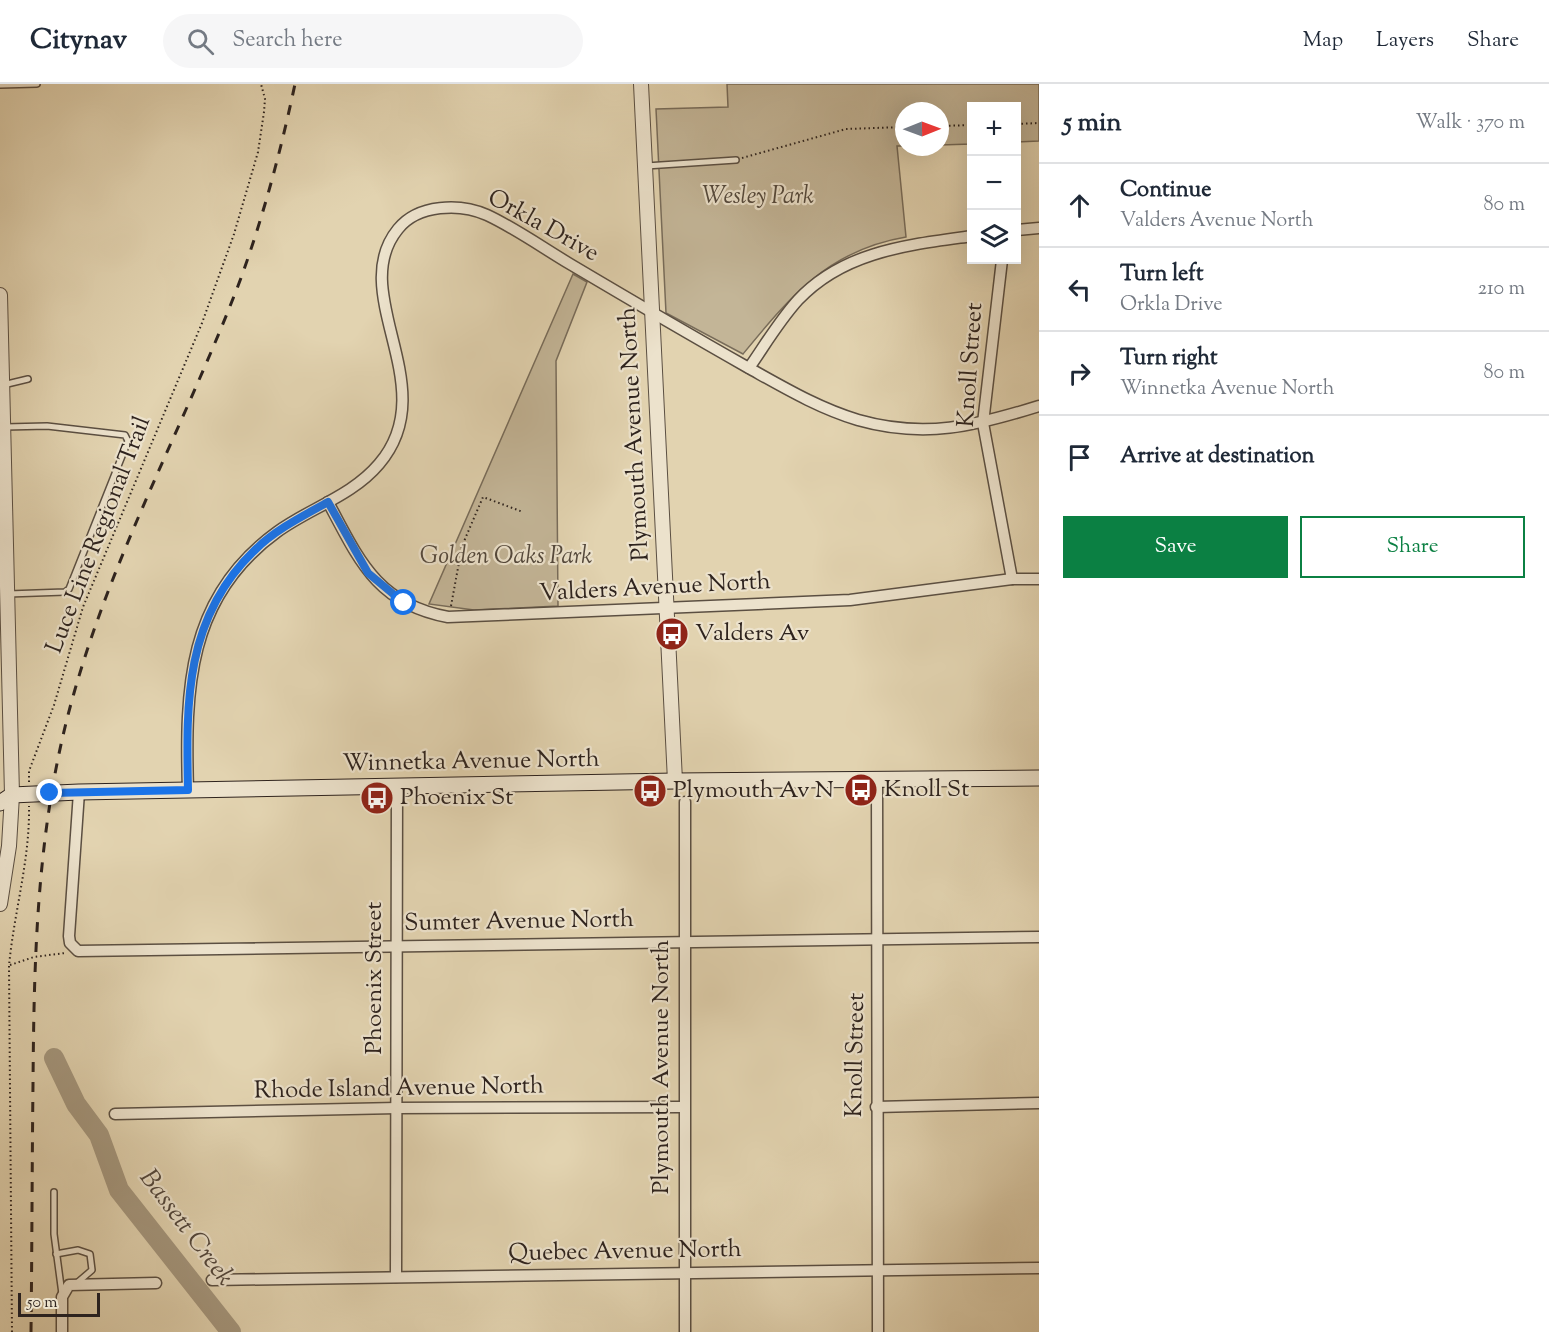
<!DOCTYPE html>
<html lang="en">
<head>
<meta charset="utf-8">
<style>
  :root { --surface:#fff; --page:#f6f6f7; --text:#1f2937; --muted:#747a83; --line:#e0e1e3; --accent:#0b8043 }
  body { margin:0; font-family:"Sorts Mill Goudy",serif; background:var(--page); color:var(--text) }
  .controls { position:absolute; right:18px; top:18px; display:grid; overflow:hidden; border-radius:0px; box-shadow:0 6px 24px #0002 }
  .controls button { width:54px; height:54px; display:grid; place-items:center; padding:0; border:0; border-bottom:2px solid var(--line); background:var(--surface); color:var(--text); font:30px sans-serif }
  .compass { position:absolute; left:895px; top:18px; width:54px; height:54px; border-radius:50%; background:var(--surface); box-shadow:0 6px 24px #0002; rotate:89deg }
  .scale { position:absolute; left:18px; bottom:15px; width:82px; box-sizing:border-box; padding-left:6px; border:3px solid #2e231e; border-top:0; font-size:16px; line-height:21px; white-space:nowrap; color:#2e231e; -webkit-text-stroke:4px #ece2cc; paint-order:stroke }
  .stop { position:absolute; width:18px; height:18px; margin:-14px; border:4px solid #1a73e8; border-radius:50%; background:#fff }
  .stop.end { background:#1a73e8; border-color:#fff; box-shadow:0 2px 6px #0008 }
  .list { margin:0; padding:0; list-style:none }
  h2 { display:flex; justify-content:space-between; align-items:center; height:78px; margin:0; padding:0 24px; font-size:26px }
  h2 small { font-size:20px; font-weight:400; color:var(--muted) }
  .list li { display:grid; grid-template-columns:39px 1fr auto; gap:18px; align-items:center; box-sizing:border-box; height:84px; padding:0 24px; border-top:2px solid var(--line) }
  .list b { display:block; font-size:22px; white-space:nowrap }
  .list p { margin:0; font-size:20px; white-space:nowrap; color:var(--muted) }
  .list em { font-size:20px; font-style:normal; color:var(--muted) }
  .actions { display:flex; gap:12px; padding:18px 24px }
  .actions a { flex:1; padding:14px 0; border:2px solid var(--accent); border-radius:0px; text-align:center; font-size:21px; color:var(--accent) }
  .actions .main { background:var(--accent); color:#fff }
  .icon { flex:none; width:33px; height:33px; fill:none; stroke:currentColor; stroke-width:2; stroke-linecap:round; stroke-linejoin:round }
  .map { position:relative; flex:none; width:1039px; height:1248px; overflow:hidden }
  header { display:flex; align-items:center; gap:36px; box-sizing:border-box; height:84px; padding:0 30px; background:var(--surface); border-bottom:2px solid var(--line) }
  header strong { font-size:28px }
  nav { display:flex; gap:33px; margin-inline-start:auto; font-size:21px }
  .search { width:420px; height:54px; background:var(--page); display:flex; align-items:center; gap:15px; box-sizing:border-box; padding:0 21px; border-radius:33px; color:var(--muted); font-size:22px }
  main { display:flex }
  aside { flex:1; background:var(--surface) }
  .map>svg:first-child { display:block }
</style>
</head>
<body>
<header>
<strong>Citynav</strong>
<div class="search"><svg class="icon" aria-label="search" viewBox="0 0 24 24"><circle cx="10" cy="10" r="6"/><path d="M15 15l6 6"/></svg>Search here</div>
<nav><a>Map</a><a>Layers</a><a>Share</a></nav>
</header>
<main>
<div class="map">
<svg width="1039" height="1248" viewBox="0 0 1039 1248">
  <rect width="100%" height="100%" fill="#e2d3b0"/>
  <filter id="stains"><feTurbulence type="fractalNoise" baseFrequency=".00333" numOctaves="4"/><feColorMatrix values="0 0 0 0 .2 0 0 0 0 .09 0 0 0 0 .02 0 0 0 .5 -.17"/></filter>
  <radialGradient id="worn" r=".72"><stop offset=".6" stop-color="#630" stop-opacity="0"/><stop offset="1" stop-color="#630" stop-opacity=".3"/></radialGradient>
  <g fill="#c3b597" stroke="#786c5a" stroke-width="1.5">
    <path d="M727,0H1039V57L1017,58V22H972L971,60L940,61V27H904V62H897L906,153C828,166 790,213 743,270L666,229L656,25L728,23Z"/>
    <path d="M573,190L587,198L556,277L558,522L474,526L429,520Z"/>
  </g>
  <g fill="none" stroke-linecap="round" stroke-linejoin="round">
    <path stroke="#a5977e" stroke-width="20" d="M54,974L76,1020L99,1051L119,1106L231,1248"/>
    <defs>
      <g id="service">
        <path d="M0,1L37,0"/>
        <path d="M646,82L736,76"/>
        <path d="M3,301L28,295"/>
        <path d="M5,343L47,342L125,351L128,357L69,505L65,508L8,510"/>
        <path d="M54,1108V1150L62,1210"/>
        <path d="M56,1170L78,1166L90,1170L92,1186L78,1198"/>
      </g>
      <g id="minor">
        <path d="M1017,146L1039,144"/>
        <path d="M1002,176L983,339L1012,495"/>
        <path d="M749,284C765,261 779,237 798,216C844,167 908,161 972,152"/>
        <path d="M328,418C359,476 377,520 448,533L850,516L1012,495H1039"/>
        <path d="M877,695L878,1248"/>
        <path d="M188,707C185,605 187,513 277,448C310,424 352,412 379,380C445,303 345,210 398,145C418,120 460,119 487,131C515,144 543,164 570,180C629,215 687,249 747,283C783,303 818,324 858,336C925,355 975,342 1039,322"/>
        <path d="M79,708L69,852L70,859L78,867L1039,853"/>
        <path d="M685,718V1248"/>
        <path d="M876,1023L1039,1019"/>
        <path d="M115,1030L397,1024L684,1023"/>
        <path d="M396,1193L397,703"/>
        <path d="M212,1196L1039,1184"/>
        <path d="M62,1248V1213L69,1201L156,1199"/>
      </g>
      <g id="tertiary">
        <path d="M641,0L675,697"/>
        <path d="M0,211L12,711L9,762L0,820"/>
      </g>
      <path id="secondary" d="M0,719L12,711L79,708L675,697L1039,694"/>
    </defs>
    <use href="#service" stroke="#5b4f42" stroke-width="8"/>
    <use href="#minor" stroke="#5b4f42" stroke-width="13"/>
    <use href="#tertiary" stroke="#5b4f42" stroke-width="16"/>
    <use href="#secondary" stroke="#2e231e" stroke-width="17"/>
    <g stroke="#2e231e" stroke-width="2" stroke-dasharray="1.5 3" stroke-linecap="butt">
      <path d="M1017,40L1039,39"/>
      <path d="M940,42L972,41"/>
      <path d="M742,74L846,45L904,43"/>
      <path d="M451,522L462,462L483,413L523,428"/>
      <path d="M29,698V687L54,621L83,523L202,239L234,150L258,68L264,28L265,15L261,0"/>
      <path d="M10,881L34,873L65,869"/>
      <path d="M12,1248L9,882C14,828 30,776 29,722"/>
    </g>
    <use href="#service" stroke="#ece2cc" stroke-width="5"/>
    <use href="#minor" stroke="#ece2cc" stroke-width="10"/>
    <use href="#tertiary" stroke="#ece2cc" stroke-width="14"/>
    <use href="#secondary" stroke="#ece2cc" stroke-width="15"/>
    <path stroke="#2e231e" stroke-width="3" stroke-dasharray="10 10" stroke-linecap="butt" d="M31,1248C32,1166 32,1084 33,1001C34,868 37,738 74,609C115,464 188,334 241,194C264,130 281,66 295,0"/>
  </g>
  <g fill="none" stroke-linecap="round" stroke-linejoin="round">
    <path stroke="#1a73e8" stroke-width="8" d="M50,709L188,706C186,617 185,533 255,466C275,446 303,432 328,418L368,489L404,519"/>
  </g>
  <defs>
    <symbol id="bus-disc" viewBox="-11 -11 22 22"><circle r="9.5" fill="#8f2418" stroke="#ece2cc"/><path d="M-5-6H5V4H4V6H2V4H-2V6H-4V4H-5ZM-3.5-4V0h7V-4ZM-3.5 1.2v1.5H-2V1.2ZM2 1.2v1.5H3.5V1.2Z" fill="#fff"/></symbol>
  </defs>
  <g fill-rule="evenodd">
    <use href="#bus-disc" x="653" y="531" width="38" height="38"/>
    <use href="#bus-disc" x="842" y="687" width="38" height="38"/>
    <use href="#bus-disc" x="631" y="688" width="38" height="38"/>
    <use href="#bus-disc" x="358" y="695" width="38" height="38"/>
  </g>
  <g text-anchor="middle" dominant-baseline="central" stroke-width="4.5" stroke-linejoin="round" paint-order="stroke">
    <g font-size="24" font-style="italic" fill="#53483c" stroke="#ece2cc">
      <text x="758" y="113">Wesley Park</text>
      <text x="506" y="473">Golden Oaks Park</text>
    </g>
    <g font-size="24" fill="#2e231e" stroke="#ece2cc">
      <text transform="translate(543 142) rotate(29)">Orkla Drive</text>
      <text transform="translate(971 281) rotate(-86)">Knoll Street</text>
      <text transform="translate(635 350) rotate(-93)">Plymouth Avenue North</text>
      <text transform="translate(99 451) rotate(-69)">Luce Line Regional Trail</text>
      <text transform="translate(655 504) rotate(-3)">Valders Avenue North</text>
      <text transform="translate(471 678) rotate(-1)">Winnetka Avenue North</text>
      <text transform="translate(519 838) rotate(-1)">Sumter Avenue North</text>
      <text transform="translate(375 894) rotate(-90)">Phoenix Street</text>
      <text transform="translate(856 971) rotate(-89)">Knoll Street</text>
      <text transform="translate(662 983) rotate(-90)">Plymouth Avenue North</text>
      <text transform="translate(399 1005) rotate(-1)">Rhode Island Avenue North</text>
      <text transform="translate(625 1168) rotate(-1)">Quebec Avenue North</text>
    </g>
    <g font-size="24" fill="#2e231e" stroke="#ece2cc" text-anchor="start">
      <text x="695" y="550">Valders Av</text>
      <text x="884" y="706">Knoll St</text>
      <text x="673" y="707">Plymouth Av N</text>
      <text x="400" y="714">Phoenix St</text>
    </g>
    <g font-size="26" font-style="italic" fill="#52463b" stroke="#ece2cc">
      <text transform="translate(186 1144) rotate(53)">Bassett Creek</text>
    </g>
  </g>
  <rect width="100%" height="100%" filter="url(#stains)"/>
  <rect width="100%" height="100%" fill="url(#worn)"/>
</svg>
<div class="controls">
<button>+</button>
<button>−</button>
<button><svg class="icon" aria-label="layers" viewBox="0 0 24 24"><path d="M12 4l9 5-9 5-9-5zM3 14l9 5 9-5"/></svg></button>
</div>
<svg class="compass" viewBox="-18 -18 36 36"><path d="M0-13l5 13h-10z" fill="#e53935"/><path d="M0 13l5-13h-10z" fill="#747a83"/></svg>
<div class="scale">50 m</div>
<div class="stop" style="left:404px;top:519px"></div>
<div class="stop end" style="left:50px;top:709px"></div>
</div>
<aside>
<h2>5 min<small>Walk · 370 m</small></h2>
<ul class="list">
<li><svg class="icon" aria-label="ahead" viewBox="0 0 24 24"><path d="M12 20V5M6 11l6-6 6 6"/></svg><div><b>Continue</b><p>Valders Avenue North</p></div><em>80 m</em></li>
<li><svg class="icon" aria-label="left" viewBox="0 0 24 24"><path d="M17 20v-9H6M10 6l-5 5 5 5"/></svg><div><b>Turn left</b><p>Orkla Drive</p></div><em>210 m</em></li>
<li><svg class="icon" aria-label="right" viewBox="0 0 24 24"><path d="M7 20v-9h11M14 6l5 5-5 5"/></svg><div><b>Turn right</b><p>Winnetka Avenue North</p></div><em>80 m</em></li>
<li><svg class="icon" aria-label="arrive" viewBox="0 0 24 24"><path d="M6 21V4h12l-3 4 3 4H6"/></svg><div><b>Arrive at destination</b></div></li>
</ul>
<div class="actions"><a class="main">Save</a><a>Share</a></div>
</aside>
</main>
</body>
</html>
